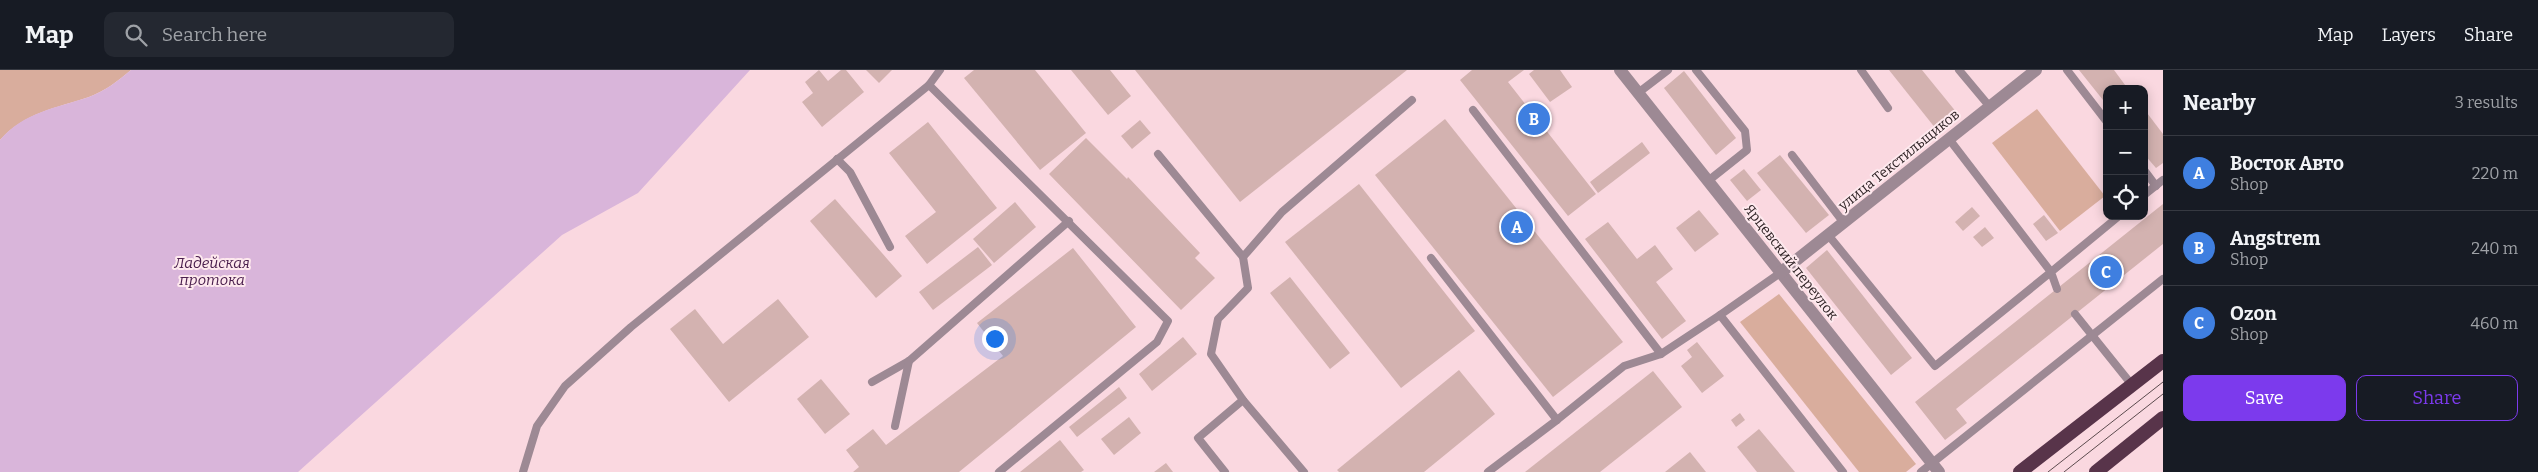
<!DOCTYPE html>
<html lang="en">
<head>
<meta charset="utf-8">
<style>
  :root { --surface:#171b24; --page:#242831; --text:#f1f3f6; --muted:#9ea1a6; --line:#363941; --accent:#7c3aed }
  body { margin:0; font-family:Bitter,serif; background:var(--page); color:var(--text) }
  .controls { position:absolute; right:15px; top:15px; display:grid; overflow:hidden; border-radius:10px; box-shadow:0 2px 12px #0003 }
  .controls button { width:45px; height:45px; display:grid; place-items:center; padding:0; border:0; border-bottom:1px solid var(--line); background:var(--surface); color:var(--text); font:25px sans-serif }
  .you { position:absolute; left:994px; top:268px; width:18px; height:18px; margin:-12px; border:4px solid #fff; border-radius:50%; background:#1a73e8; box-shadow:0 0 0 8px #1a73e833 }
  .badge { display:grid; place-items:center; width:32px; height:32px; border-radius:50%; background:var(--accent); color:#fff; font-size:16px; font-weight:700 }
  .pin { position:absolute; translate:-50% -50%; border:2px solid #fff; box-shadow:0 1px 5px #0006 }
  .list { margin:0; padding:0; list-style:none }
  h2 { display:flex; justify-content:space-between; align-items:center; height:65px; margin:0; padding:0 20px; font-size:21px }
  h2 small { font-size:16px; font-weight:400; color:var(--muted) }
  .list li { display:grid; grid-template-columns:32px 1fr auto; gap:15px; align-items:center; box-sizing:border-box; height:75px; padding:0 20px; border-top:1px solid var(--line) }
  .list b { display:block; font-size:19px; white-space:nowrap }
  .list p { margin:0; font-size:16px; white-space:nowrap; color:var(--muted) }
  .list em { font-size:16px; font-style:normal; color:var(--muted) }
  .actions { display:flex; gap:10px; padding:15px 20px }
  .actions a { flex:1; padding:11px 0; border:1px solid var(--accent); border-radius:10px; text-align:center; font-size:18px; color:var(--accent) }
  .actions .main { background:var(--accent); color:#fff }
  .icon { flex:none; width:28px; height:28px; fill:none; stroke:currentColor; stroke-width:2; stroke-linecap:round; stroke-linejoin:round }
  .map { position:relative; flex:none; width:2163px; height:402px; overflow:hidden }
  header { display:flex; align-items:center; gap:30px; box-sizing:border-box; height:70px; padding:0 25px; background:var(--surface); border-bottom:1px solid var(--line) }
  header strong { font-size:24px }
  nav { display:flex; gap:28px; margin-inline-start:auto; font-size:18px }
  .search { width:350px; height:45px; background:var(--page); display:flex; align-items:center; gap:12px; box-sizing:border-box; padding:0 18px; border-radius:10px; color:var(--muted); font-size:19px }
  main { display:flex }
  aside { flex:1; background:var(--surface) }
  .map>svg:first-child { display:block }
</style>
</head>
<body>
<header>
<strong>Map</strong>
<div class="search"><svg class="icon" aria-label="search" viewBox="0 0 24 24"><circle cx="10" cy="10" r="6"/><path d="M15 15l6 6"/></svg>Search here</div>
<nav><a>Map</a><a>Layers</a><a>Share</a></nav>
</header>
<main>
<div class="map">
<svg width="2163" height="402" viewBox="0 0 2163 402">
  <rect width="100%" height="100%" fill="#fad8e0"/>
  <g fill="#d9ad9d">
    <path d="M0,0H131C118,11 105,21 89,27C56,38 24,43 0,70Z"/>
    <path d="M2037,39L2105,126L2060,161L1992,73Z"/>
    <path d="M1779,224L1916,394L1906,402H1859L1740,252Z"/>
  </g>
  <path fill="#d9b5da" d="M131,0H750L638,123L562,165L298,402H0V70C24,42 56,38 89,27C105,21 118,11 131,0Z"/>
  <g fill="#d3b2b0">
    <path d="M819,0L828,11L841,0H846L864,22L822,57L802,32L813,23L805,12Z"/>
    <path d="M866,0H892L879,13Z"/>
    <path d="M974,0H1035L1086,63L1040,100L964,8Z"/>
    <path d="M1071,0H1110L1131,26L1108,45Z"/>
    <path d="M1135,0H1407L1240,132Z"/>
    <path d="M1472,0H1524L1508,12L1596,124L1568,146L1460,10Z"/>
    <path d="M1534,0H1560L1572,17L1550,32L1529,4Z"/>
    <path d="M1889,0H1922L1957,43L1936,59Z"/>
    <path d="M2079,0H2114L2128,19H2107V35Z"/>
    <path d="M1684,1L1736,68L1716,85L1664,18Z"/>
    <path d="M2144,39L2163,64V93L2156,98L2144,84Z"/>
    <path d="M1445,49L1623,272L1553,327L1375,105Z"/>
    <path d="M1140,50L1151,63L1132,79L1121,66Z"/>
    <path d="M928,52L997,138L927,194L905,166L936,142L889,83Z"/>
    <path d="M1086,68L1127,109L1128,107L1200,183L1195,188L1215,208L1181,240L1049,104Z"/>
    <path d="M1642,72L1650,83L1598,123L1590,112Z"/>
    <path d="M1780,85L1829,145L1806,163L1757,103Z"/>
    <path d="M1744,99L1761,120L1747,131L1730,110Z"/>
    <path d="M1359,114L1475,261L1401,318L1285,172Z"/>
    <path d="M835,129L902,206L876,228L810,151Z"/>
    <path d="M1015,132L1036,157L994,193L973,169Z"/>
    <path d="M2163,134V174L1956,339L1967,353L1945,370L1915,332Z"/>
    <path d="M1972,137L1980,146L1963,161L1955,152Z"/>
    <path d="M1699,140L1719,164L1695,182L1676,158Z"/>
    <path d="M2044,145L2058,163L2046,171L2033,154Z"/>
    <path d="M1608,152L1637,189L1655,175L1673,199L1656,212L1686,251L1662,269L1585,169Z"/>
    <path d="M1985,157L1994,168L1982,177L1973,167Z"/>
    <path d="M978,177L992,195L933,240L919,222Z"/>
    <path d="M1073,178L1136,257L959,402H853L859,397L846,380L873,359L886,375L1003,286L977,253Z"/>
    <path d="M1827,180L1912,288L1891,305L1806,198Z"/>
    <path d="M1290,207L1350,283L1330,299L1270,223Z"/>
    <path d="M778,229L809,267L729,332L670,259L695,239L723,274Z"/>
    <path d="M1183,267L1197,284L1152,321L1139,304Z"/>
    <path d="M1697,272L1724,306L1702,323L1681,296L1692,287L1687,280Z"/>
    <path d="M1459,300L1495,344L1424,402H1339L1337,400Z"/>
    <path d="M1653,301L1682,337L1600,402H1525Z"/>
    <path d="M821,309L850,344L825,364L797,329Z"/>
    <path d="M1119,317L1127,328L1077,367L1069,357Z"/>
    <path d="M1740,343L1745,350L1736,357L1731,350Z"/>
    <path d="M1129,347L1141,363L1114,385L1101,369Z"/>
    <path d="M1759,359L1795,402H1757L1737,377Z"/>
    <path d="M1060,370L1084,400L1081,402H1020Z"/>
    <path d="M1690,382L1706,402H1665Z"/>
    <path d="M1166,393L1173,402H1154Z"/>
  </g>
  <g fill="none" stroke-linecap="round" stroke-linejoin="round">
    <g stroke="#9d8994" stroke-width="8">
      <path d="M1696,0L1745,61L1747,80L1708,111"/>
      <path d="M1861,0L1888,38"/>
      <path d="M1959,0L1990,37"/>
      <path d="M2067,0L2107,52"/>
      <path d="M929,15L1168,251L1157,272L999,402"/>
      <path d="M1638,23L1668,0"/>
      <path d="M1473,40L1661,284"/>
      <path d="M1158,84L1243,187"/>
      <path d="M1792,85L1844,153"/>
      <path d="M837,89L850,102L890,177"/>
      <path d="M2144,100L2156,116"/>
      <path d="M2144,125L2163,110"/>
      <path d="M1829,166L1935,296L2051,202L1949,69"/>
      <path d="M1431,188L1557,350"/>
      <path d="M1780,203L1720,245L1843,402"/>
      <path d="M2057,219L2051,202L2119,146"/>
      <path d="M2075,244L2132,315"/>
      <path d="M872,312L909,291L1069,151"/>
      <path d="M895,356L909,291"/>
      <path d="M523,402L537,356L565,316L631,257L929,15L940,0"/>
      <path d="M1225,402L1198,368L1243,330"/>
      <path d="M1304,402L1243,330L1211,284L1218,249L1248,218L1243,187L1282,142L1412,30"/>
      <path d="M1488,402L1557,350L1624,296L1661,284L1720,245"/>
      <path d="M1921,402L2163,209"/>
    </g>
    <g stroke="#9d8994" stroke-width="12">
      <path d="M1620,0L1939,402"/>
      <path d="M1780,203L2036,0"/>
    </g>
    <g stroke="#58344a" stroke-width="14">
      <path d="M2020,402L2163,291"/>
      <path d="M2096,402L2163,348"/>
    </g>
    <g stroke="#5c4b4e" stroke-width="1">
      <path d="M2048,402L2163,312"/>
      <path d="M2064,402L2163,324"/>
    </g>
  </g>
  <g text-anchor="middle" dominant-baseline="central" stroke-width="4" stroke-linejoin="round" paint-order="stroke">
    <g font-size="14" fill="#2e2224" stroke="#fee9ee">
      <text transform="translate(1899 90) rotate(-39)">улица Текстильщиков</text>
      <text transform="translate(1791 192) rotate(52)">Ярцевский переулок</text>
    </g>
    <g font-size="15" font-style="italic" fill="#4a1e4d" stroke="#fee9ee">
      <text x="212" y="193">Ладейская<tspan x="212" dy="17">протока</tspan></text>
    </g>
  </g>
</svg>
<div class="controls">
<button>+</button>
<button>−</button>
<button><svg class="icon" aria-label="locate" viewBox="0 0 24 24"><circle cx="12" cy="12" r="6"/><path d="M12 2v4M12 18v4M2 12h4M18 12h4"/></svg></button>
</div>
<div class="you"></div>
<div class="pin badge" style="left:1517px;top:157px;background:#3f7fe0">A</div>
<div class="pin badge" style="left:1534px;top:49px;background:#3f7fe0">B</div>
<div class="pin badge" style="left:2106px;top:202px;background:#3f7fe0">C</div>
</div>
<aside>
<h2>Nearby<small>3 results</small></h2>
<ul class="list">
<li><span class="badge" style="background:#3f7fe0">A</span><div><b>Восток Авто</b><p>Shop</p></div><em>220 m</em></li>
<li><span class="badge" style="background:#3f7fe0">B</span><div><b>Angstrem</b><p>Shop</p></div><em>240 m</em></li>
<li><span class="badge" style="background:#3f7fe0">C</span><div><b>Ozon</b><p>Shop</p></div><em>460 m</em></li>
</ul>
<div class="actions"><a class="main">Save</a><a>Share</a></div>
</aside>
</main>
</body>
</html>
